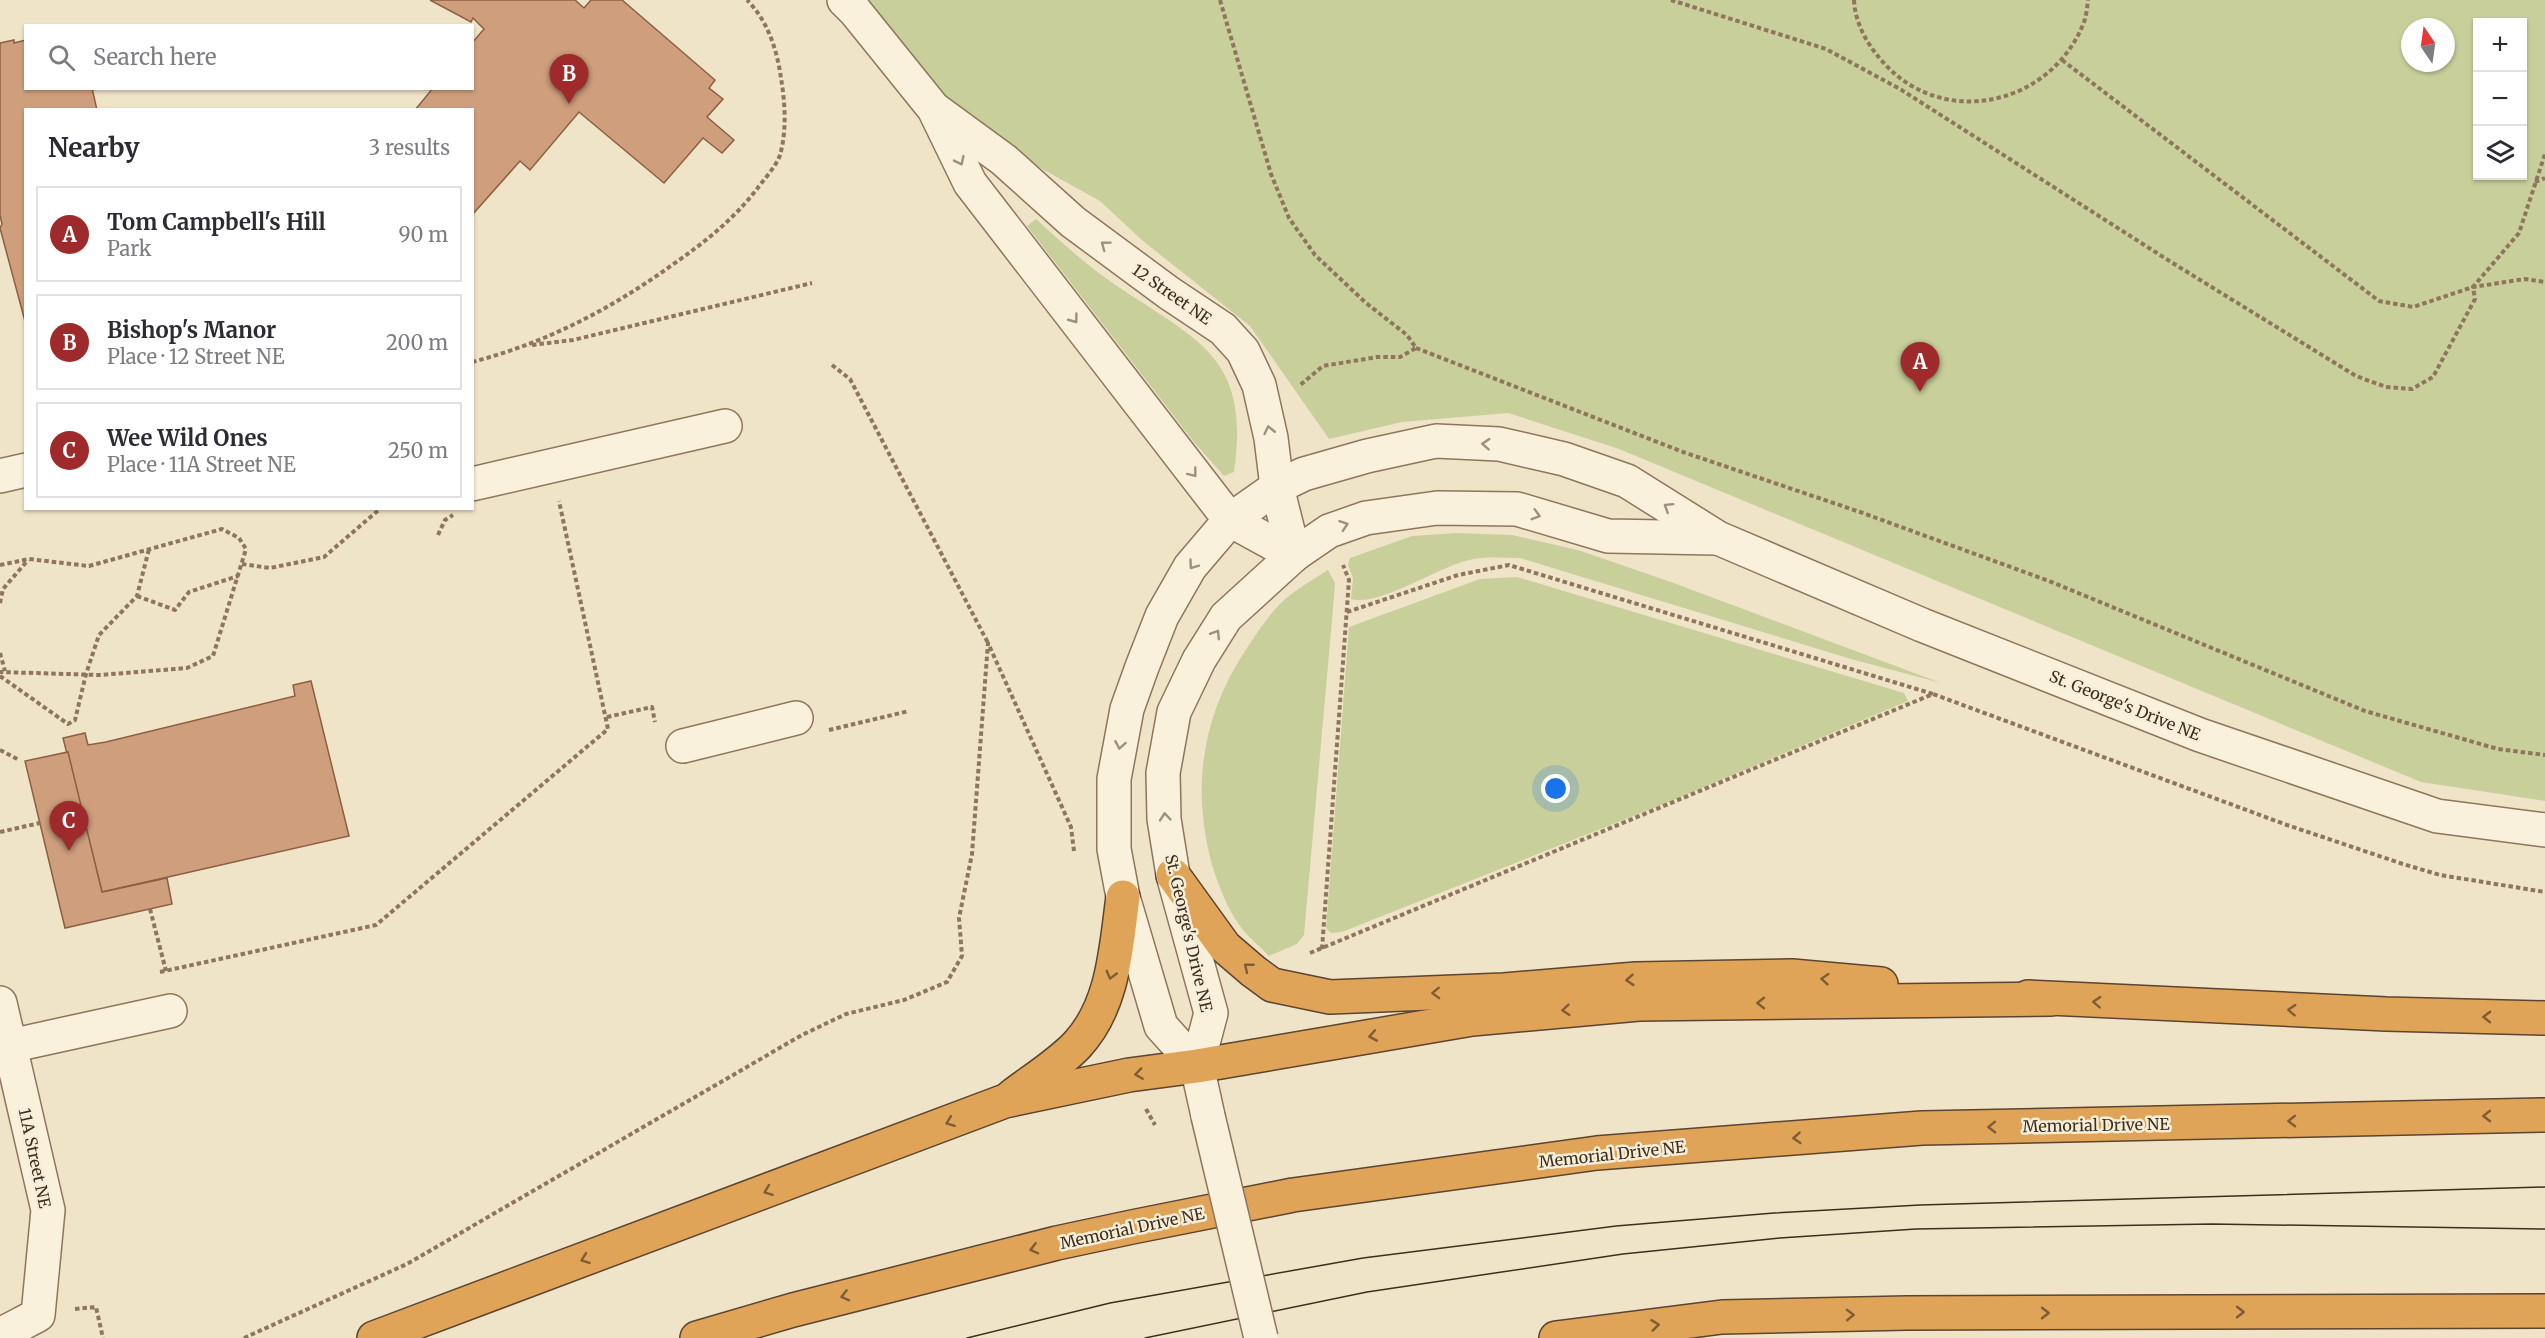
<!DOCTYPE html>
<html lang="en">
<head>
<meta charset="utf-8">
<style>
  :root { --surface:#fff; --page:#f7f7f7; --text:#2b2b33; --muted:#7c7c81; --line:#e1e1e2; --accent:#9e2a2b }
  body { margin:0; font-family:Merriweather,serif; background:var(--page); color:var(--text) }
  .controls { position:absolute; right:18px; top:18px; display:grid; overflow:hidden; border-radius:0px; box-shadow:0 2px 4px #0004 }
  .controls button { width:54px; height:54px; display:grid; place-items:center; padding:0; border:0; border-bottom:2px solid var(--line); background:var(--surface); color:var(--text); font:30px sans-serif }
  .compass { position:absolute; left:2401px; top:18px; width:54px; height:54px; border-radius:50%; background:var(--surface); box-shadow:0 2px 4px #0004; rotate:347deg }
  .you { position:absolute; left:1556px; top:789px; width:21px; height:21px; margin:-15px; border:4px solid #fff; border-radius:50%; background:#1a73e8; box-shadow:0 0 0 9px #1a73e833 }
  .badge { display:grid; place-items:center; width:39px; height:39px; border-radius:50%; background:var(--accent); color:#fff; font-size:20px; font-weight:700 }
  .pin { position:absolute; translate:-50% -50px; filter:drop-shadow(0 2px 3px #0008) }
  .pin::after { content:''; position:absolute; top:32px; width:21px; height:18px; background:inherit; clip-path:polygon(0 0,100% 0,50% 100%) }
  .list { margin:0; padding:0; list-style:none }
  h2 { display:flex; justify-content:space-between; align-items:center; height:78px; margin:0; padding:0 24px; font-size:26px }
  h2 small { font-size:20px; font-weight:400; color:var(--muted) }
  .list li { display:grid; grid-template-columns:39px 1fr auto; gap:18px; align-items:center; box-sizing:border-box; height:96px; margin:0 12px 12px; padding:0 12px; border:2px solid var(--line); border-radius:0px }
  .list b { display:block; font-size:22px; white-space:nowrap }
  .list p { margin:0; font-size:20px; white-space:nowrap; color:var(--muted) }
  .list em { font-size:20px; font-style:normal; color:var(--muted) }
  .icon { flex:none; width:33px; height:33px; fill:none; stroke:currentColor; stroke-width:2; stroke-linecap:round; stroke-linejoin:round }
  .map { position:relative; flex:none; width:2545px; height:1338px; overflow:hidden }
  .search { position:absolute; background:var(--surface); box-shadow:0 2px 4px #0004; left:24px; top:24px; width:450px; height:66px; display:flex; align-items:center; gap:15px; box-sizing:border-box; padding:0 21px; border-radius:0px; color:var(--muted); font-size:22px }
  .panel { position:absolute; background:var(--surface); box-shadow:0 2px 4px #0004; left:24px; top:108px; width:450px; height:402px; border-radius:0px }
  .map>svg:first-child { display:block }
</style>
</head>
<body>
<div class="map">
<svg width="2545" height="1338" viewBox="0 0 2545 1338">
  <rect width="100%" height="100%" fill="#f0e4c8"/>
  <g fill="#c9cf9b" fill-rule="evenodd">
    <path d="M853,0H2545V801L2421,782L1619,449L1508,413L1402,422L1329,439L1250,326L1143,241L1100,201L934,109ZM2478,22H2522V176H2478ZM2410,27H2446V63H2410Z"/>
    <path d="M1036,219C1063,244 1090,268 1120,288C1203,343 1250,360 1234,472L1224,476L1194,442L1027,226Z"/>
    <path d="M1457,533L1512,535L1578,550L1671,582L1941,683L1851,659L1520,558C1503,558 1485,556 1469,560C1438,567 1379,607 1351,599L1353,578L1348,565L1350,558L1412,536Z"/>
    <path d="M1328,570L1335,583L1333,609L1304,935L1297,944L1269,956C1261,947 1250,939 1243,930C1228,911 1219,887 1212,865C1191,787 1202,715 1247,648C1259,630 1272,609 1290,595C1302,586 1315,578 1328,570Z"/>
    <path d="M1517,577L1904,693L1908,701L1671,801L1342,932L1331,933L1326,928L1349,627L1480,579Z"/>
  </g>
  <g fill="#cf9f7d" stroke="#8d5f41" stroke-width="1.5">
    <path d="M430,0H575L584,8L591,0H622L715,80L709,88L723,99L707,117L734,140L722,153L703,138L664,183L579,112L530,170L520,161L472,215V110H415L433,88H472V43L484,29L473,18L471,22Z"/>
    <path d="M14,40V43L26,40V88H92L97,110H26V325L0,228L2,224L0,215V43Z"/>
    <path d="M311,681L349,836L102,892L63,738L85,733L88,745L106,742L295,696L293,685Z"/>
    <path d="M68,752L102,892L167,878L172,904L65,928L25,761Z"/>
  </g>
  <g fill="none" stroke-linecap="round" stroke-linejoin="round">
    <defs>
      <g id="minor">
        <path d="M844,0L855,11L934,109L970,183L1230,520L1294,555"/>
        <path d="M937,111L1004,160L1073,222L1169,293L1223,329L1243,351L1259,385L1271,438L1277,487L1294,555"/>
        <path d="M0,476L26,470"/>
        <path d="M472,484L725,426"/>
        <path d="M683,746L796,718"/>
        <path d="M0,1003L48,1210L38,1315L0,1335"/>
        <path d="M10,1046L170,1011"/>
        <path d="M1197,1066L1161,1026L1123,897L1114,849V779L1127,709L1142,667L1162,616L1190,567L1230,520L1277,487L1304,474L1367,456L1436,441L1499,444L1564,459L1627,481L1718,538L1922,625L2200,735L2437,816L2545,830"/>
        <path d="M1208,1116L1197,1066L1211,1013L1173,875L1164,819L1163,773L1174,712L1199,660L1226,617L1294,555L1329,531L1366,518L1437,508L1517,509L1608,536L1716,538"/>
      </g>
      <g id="highway">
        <path d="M1173,875L1225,947L1253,971L1272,985L1330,997L1504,990L1636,979L1792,976L1881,984"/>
        <path d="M2028,997L2386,1014L2545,1018"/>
        <path d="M1012,1096C1033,1080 1059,1064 1077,1045C1114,1005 1116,948 1123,897"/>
        <path d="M374,1338L1005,1101L1129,1075L1197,1066L1472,1019L1639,1004L2051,999"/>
        <path d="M697,1338L793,1310L1057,1243L1132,1227L1293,1195L1597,1153L1922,1128L2545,1115"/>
        <path d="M1556,1338L1722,1317L1907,1313L2545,1311"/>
      </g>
    </defs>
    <use href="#minor" stroke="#8d765c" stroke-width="36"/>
    <use href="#highway" stroke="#5b4430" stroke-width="36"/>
    <g stroke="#8d765c" stroke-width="4" stroke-dasharray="4.5 3" stroke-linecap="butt">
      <path d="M1220,0L1271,174L1289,218L1315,255L1366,303L1407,335L1416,348L1400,357H1377L1323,366L1299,386"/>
      <path d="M1671,0L1826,49L1900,89L2171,262L2356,376L2386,387L2412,389L2433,377L2475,299L2473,287L2525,279L2545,282"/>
      <path d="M1854,0C1855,23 1867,44 1882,61C1941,129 2047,107 2082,27C2086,19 2087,9 2088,0"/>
      <path d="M2062,60L2379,301L2413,307L2473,287L2519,233L2545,154"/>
      <path d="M2535,182L2545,178"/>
      <path d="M532,345L573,340L812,283"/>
      <path d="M1416,348L1683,452L1860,512L2049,581L2365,711L2498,749L2545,755"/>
      <path d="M472,362C546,343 611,309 672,265C705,242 732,221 757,189C764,179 776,167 780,155C787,131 785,102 781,78C777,50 768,21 747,0"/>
      <path d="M832,365L850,379L988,643"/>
      <path d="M438,535L445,520L453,515"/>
      <path d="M242,564L270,568L324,557L381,508"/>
      <path d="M0,565L29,559L89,566L222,529L239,538L246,549L213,656L187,668L100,675L0,672"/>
      <path d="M137,596L175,610L189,592L238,576"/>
      <path d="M0,603L3,589L28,560"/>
      <path d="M1347,612L1458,575L1509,565L1933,694"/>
      <path d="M0,653L5,671"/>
      <path d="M0,676L68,724L75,720L86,674L99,635L137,596L149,549"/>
      <path d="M607,717L652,707L655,722"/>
      <path d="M829,730L909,711"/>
      <path d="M0,750L19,760"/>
      <path d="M0,832L40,823"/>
      <path d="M150,909L166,971"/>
      <path d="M1322,949L1349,580L1343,565"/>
      <path d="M1310,953L1933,694L2287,825L2403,864L2440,875L2545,892"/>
      <path d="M160,972L376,925L608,729L559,501"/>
      <path d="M1146,1109L1155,1125"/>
      <path d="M75,1309L96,1307L103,1338"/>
      <path d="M244,1338L407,1264L802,1035L846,1014L904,1000L947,982L962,956L959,918L972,854L988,643L1071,827L1074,851"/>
    </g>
    <use href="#minor" stroke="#faf1dc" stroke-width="33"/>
    <use href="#highway" stroke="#e0a458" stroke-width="33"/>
    <g stroke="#3d2e20" stroke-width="1.5">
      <path d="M967,1338L1110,1303L1363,1258L1616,1226L1774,1213L1920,1205L2545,1187"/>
      <path d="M1145,1338L1367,1292L1623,1254L1780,1238L1916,1229L2212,1224L2545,1229"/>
    </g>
    <defs>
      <path id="minor-bridge" d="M1208,1116L1261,1338"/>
    </defs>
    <use href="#minor-bridge" stroke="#8d765c" stroke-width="36" stroke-linecap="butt"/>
    <use href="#minor-bridge" stroke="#faf1dc" stroke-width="33"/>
  </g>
  <defs><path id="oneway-chevron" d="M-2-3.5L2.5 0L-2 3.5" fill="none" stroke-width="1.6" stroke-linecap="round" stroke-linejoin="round" transform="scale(1.5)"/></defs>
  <g stroke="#9c907e">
    <use href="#oneway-chevron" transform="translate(960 161) rotate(64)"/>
    <use href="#oneway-chevron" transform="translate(1105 245) rotate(-143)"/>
    <use href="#oneway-chevron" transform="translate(1074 319) rotate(53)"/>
    <use href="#oneway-chevron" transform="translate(1269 430) rotate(-103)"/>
    <use href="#oneway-chevron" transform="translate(1486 444) rotate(-177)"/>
    <use href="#oneway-chevron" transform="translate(1193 473) rotate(52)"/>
    <use href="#oneway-chevron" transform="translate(1668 507) rotate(-148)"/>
    <use href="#oneway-chevron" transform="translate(1536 515) rotate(16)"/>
    <use href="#oneway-chevron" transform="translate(1344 525) rotate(-19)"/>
    <use href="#oneway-chevron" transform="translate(1193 565) rotate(126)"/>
    <use href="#oneway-chevron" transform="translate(1216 634) rotate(-58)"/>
    <use href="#oneway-chevron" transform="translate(1120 745) rotate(100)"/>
    <use href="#oneway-chevron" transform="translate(1165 817) rotate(-95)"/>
  </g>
  <g stroke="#7e5d36">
    <use href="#oneway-chevron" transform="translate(1248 967) rotate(-141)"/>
    <use href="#oneway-chevron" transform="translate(1111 975) rotate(105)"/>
    <use href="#oneway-chevron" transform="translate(1825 979) rotate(-175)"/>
    <use href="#oneway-chevron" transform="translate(1630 980) rotate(176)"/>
    <use href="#oneway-chevron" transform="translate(1436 993) rotate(178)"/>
    <use href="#oneway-chevron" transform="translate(2097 1002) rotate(-177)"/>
    <use href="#oneway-chevron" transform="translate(1761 1003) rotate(180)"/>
    <use href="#oneway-chevron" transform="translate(1566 1010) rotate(175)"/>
    <use href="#oneway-chevron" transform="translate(2292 1010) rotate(-177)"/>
    <use href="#oneway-chevron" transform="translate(2487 1017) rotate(-179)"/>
    <use href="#oneway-chevron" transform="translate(1373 1036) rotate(170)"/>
    <use href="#oneway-chevron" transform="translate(1139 1074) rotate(172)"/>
    <use href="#oneway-chevron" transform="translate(2487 1116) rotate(179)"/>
    <use href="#oneway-chevron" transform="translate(2292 1121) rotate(179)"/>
    <use href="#oneway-chevron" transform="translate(950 1122) rotate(159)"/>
    <use href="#oneway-chevron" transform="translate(1992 1127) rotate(179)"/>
    <use href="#oneway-chevron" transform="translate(1797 1138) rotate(176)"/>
    <use href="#oneway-chevron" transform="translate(768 1191) rotate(159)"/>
    <use href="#oneway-chevron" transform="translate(1034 1249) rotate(166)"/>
    <use href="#oneway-chevron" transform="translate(585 1259) rotate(160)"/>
    <use href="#oneway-chevron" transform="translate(845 1296) rotate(166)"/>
    <use href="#oneway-chevron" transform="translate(2240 1312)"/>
    <use href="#oneway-chevron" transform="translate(2045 1313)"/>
    <use href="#oneway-chevron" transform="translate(1850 1315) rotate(-1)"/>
    <use href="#oneway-chevron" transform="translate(1655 1325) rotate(-7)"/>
  </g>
  <g text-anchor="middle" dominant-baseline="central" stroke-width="5" stroke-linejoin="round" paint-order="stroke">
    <g font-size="16" fill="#3d2e20" stroke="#f7eed8">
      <text transform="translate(1172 294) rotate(35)">12 Street NE</text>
      <text transform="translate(2125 705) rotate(22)">St. George's Drive NE</text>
      <text transform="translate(1189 933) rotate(77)">St. George's Drive NE</text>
      <text transform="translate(2096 1125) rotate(-1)">Memorial Drive NE</text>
      <text transform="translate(1612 1154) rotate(-6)">Memorial Drive NE</text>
      <text transform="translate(35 1158) rotate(78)">11A Street NE</text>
      <text transform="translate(1132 1228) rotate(-12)">Memorial Drive NE</text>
    </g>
  </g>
</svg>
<div class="controls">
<button>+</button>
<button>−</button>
<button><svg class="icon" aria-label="layers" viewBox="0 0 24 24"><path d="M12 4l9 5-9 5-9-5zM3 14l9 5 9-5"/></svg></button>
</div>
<svg class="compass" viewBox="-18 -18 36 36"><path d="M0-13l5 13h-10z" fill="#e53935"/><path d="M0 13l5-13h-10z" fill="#7c7c81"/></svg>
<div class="you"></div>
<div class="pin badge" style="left:1920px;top:392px">A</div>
<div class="pin badge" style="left:569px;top:104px">B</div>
<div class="pin badge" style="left:69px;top:851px">C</div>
<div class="search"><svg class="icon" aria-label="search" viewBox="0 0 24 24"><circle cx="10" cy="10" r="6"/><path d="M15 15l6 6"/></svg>Search here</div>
<section class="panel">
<h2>Nearby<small>3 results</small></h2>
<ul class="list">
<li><span class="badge">A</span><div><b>Tom Campbell's Hill</b><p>Park</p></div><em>90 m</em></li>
<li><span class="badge">B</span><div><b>Bishop's Manor</b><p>Place · 12 Street NE</p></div><em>200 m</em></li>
<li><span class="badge">C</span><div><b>Wee Wild Ones</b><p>Place · 11A Street NE</p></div><em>250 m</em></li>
</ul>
</section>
</div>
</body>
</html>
